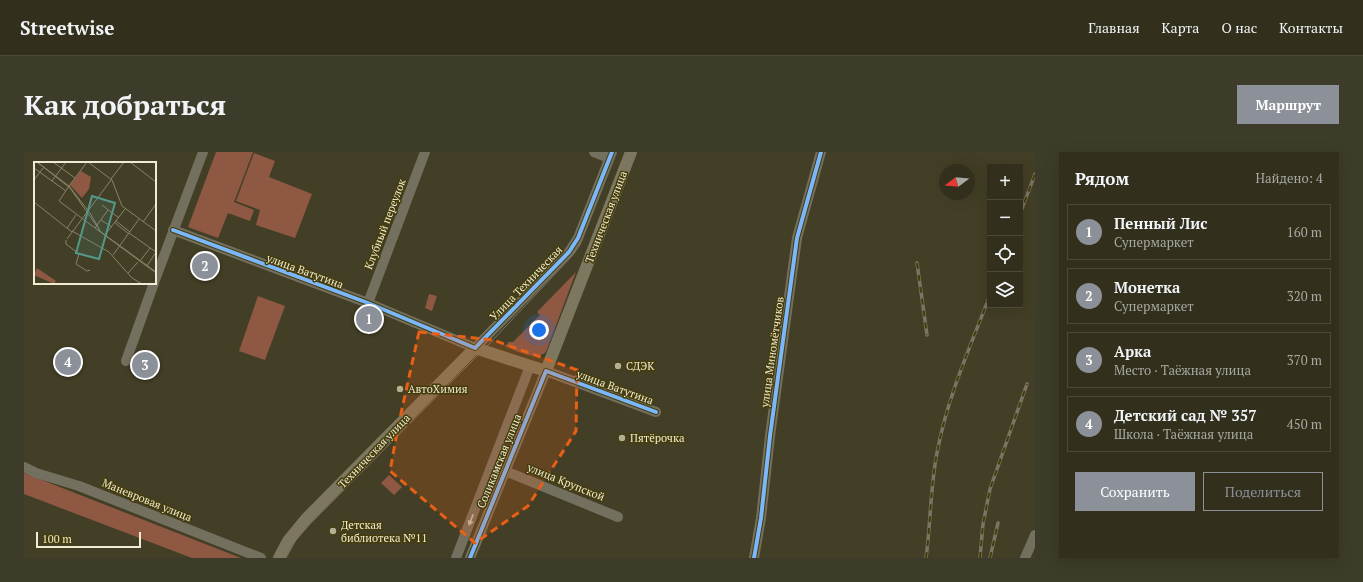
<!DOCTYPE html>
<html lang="ru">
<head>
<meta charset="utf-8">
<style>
  :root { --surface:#322f1c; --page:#3d3b29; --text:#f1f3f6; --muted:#a8a9a3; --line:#4d4a3b; --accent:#8c9099 }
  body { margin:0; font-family:"PT Serif",serif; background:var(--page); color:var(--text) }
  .controls { position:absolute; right:12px; top:12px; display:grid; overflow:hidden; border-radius:0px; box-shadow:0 4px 16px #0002 }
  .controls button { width:36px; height:36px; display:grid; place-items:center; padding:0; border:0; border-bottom:1px solid var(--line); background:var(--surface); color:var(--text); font:20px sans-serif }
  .compass { position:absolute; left:915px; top:12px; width:36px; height:36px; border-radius:50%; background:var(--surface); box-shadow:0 4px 16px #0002; rotate:254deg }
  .scale { position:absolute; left:12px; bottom:10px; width:105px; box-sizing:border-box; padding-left:4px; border:2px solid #f0ecd3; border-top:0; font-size:11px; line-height:14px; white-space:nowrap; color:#f0ecd3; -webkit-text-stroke:3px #453c0c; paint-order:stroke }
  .you { position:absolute; left:515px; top:178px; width:14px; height:14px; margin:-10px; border:3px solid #fff; border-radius:50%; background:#1a73e8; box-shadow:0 0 0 6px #1a73e833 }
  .badge { display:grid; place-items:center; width:26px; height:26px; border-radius:50%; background:var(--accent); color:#fff; font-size:13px; font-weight:700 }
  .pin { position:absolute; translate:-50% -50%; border:2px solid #fff; box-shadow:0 1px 4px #0006 }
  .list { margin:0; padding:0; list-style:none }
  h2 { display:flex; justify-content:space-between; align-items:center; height:52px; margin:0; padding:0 16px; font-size:17px }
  h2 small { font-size:13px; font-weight:400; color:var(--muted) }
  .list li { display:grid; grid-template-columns:26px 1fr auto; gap:12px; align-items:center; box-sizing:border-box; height:56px; margin:0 8px 8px; padding:0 8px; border:1px solid var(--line); border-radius:0px }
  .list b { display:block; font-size:15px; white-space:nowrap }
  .list p { margin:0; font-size:13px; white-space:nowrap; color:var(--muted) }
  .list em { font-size:13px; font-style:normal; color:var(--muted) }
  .actions { display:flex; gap:8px; padding:12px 16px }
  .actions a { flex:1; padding:9px 0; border:1px solid var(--accent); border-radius:0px; text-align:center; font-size:14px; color:var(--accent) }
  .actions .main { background:var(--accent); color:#fff }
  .icon { flex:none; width:22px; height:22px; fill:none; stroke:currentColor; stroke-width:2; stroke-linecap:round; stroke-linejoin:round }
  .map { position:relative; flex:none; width:1011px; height:406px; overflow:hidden; border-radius:0px }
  header { display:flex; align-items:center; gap:24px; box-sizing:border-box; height:56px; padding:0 20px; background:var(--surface); border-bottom:1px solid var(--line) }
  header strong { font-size:19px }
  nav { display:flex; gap:22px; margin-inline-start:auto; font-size:14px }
  .intro { display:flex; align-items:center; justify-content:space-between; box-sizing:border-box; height:96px; padding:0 24px }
  h1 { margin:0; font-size:28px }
  .button { padding:10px 18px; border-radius:0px; background:var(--accent); color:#fff; font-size:14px; font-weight:700 }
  main { display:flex; gap:24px; padding:0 24px }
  aside { flex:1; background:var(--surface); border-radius:0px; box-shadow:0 4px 16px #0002 }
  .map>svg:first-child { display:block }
</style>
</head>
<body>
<header>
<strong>Streetwise</strong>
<nav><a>Главная</a><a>Карта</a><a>О нас</a><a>Контакты</a></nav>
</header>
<div class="intro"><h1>Как добраться</h1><a class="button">Маршрут</a></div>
<main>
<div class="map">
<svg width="1011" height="406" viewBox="0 0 1011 406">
  <rect width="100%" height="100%" fill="#433f26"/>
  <g fill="#8e5843">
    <path d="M192,0H229L210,50L230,58L226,69L204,61L194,86L164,75Z"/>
    <path d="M230,1L251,9L245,25L288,42L271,86L232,73L236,58L212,49Z"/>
    <path d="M552,120L522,200C512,210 491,198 481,194L485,190H489L516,163L513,160Z"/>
    <path d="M405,142L413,144L408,159L401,156Z"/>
    <path d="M234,144L261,154L241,208L215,199Z"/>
    <path d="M0,321L217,406H168L0,342Z"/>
    <path d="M365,323L378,335L370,343L357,331Z"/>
  </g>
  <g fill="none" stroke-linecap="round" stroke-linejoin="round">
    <g stroke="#74705f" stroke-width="10">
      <path d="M570,0L585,6"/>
      <path d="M149,78L344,151L451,196L545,100L554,86L588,0"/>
      <path d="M131,128L179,0"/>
      <path d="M344,151L401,0"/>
      <path d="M102,209L130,131"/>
      <path d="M0,315L12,321L55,334L237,406"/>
      <path d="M481,319L594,365"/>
      <path d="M432,406L506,214"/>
      <path d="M446,406L522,219L632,260"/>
      <path d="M730,406L737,366L746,284L773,86L797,0"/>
      <path d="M1001,406L1011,383"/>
    </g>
    <path stroke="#7c775e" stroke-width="12" d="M255,406L264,389L282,367L451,196L522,219L607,0"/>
    <path stroke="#797562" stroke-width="1" d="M262,406L272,388L286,372L466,191L549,103L556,93L591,0"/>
    <defs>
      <g id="rail">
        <path d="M996,62L1011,22"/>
        <path d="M893,111L903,183"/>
        <path d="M902,406C907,370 906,332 914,296C924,244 947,193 966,143"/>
        <path d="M956,406L959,372L966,337L1003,232"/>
        <path d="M966,406L974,371"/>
      </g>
    </defs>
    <use href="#rail" stroke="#797562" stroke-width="3.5"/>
    <use href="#rail" stroke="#453c0c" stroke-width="2" stroke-dasharray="6" stroke-linecap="butt"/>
    <defs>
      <g id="cycleway">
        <path d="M149,78L344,151L451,196L545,100L554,86L588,0"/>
        <path d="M446,406L522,219L632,260"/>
        <path d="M730,406L737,366L746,284L773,86L797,0"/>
      </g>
    </defs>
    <use href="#cycleway" stroke="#453c0c" stroke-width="6"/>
    <use href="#cycleway" stroke="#7ab7fb" stroke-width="4"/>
  </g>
  <defs><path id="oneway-solid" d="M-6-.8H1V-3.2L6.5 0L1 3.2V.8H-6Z"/></defs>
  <use fill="#c5c1aa" href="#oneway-solid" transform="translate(447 368) rotate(111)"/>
  <path fill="#e86016" fill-opacity="0.2" stroke="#e86016" stroke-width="3" stroke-dasharray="8 5" stroke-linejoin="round" d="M395,180L469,188L553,218L552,279L504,354L451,391L366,319L374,275Z"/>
  <g fill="#b3af96" stroke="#453c0c" stroke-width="1.5">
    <circle cx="594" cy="214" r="4"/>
    <circle cx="376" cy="237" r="4"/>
    <circle cx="598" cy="286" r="4"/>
    <circle cx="309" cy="379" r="4"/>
  </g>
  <g text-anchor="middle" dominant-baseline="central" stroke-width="3" stroke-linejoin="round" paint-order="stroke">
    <g font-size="11" fill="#f0ecd3" stroke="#453c0c">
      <text transform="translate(582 65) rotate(-69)">Техническая улица</text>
      <text transform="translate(361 72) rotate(-69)">Клубный переулок</text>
      <text transform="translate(281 119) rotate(20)">улица Ватутина</text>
      <text transform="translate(502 131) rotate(-46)">Улица Техническая</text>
      <text transform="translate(748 200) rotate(-82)">улица Миномётчиков</text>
      <text transform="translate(591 235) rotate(20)">улица Ватутина</text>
      <text transform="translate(350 299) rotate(-46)">Техническая улица</text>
      <text transform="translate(475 309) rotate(-68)">Соликамская улица</text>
      <text transform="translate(542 330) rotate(22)">улица Крупской</text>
      <text transform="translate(123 348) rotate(22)">Маневровая улица</text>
    </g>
    <g font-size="11" fill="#f0ecd3" stroke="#453c0c" text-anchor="start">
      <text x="602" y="214">СДЭК</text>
      <text x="384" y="237">АвтоХимия</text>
      <text x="606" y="286">Пятёрочка</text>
      <text x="317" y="373">Детская<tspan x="317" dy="13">библиотека №11</tspan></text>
    </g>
  </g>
  <g transform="translate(10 10)">
    <rect width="122" height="122" fill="#433f26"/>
    <path d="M47,9L57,15L55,27L48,36L36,23ZM3,106L22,119L20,122L0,113Z" fill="#8e5843"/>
    <path fill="none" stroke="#88846b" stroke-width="1" d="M3,0L35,24L25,39L61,66M3,0L36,26L67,70L122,110M19,0L41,16M53,0L35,24L56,51L63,63L61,66L122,111M54,0L78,18L88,44L122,69M96,0L122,20M0,6L32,29M77,17L90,0M0,18L9,6M18,19L32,0M0,40L38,70M68,43L85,56M67,58L78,65M82,59L96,70M109,60L122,42M81,61L95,72M33,66L42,53M38,69L75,90L98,116L108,122M66,69L63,63L74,48M95,71L122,90L113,104M71,73L91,47M33,77L77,18M32,78V82L45,92L42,102L53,109L56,108M79,93L105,57M106,99L116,86M94,111L104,100"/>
    <path fill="#52998c" fill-opacity="0.15" stroke="#52998c" stroke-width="2" d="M58,34L81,41L65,97L42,91Z"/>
    <rect width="122" height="122" fill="none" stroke="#f0ecd3" stroke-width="2"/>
  </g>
</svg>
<div class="controls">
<button>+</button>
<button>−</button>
<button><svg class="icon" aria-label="locate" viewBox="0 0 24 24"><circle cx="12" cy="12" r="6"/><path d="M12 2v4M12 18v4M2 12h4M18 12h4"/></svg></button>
<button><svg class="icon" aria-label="layers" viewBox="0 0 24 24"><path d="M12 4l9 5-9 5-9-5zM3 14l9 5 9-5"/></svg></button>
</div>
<svg class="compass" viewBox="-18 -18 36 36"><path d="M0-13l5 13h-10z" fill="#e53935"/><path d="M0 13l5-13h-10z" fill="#a8a9a3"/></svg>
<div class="scale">100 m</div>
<div class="you"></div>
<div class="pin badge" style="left:345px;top:167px">1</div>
<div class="pin badge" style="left:181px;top:114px">2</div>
<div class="pin badge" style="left:121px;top:213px">3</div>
<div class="pin badge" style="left:44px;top:210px">4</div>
</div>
<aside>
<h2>Рядом<small>Найдено: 4</small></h2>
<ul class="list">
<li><span class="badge">1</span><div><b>Пенный Лис</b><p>Супермаркет</p></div><em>160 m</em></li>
<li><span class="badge">2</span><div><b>Монетка</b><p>Супермаркет</p></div><em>320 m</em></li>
<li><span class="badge">3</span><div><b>Арка</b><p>Место · Таёжная улица</p></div><em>370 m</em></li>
<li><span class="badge">4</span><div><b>Детский сад № 357</b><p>Школа · Таёжная улица</p></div><em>450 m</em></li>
</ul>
<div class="actions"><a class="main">Сохранить</a><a>Поделиться</a></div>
</aside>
</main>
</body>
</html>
